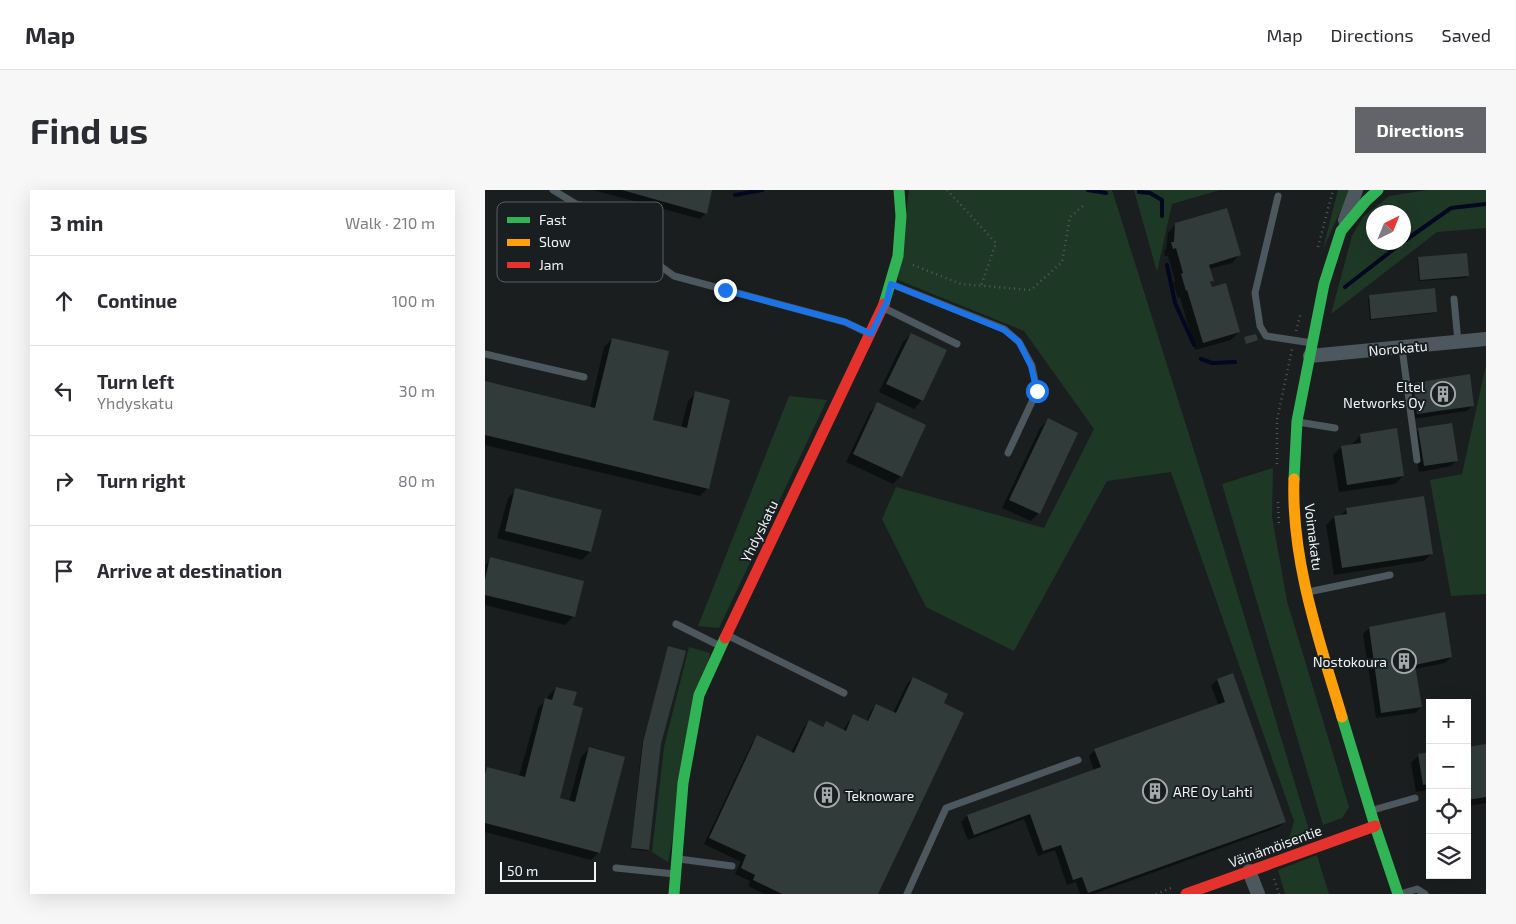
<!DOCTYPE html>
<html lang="en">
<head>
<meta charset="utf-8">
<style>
  :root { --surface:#fff; --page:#f7f7f7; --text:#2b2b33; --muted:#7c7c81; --line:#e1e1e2; --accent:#626469 }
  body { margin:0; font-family:"Exo 2",sans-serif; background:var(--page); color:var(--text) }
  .controls { position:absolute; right:15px; bottom:15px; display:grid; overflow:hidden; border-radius:0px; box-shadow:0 5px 20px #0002 }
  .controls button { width:45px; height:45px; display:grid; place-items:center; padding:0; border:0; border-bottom:1px solid var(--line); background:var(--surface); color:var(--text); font:25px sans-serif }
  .compass { position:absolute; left:881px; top:15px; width:45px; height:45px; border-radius:50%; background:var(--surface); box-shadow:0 5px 20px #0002; rotate:43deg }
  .scale { position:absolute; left:15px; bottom:12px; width:96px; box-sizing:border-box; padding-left:5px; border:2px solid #f0f4f5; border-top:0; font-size:14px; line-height:18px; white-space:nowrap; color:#f0f4f5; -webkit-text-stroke:4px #191f20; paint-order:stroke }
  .stop { position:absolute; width:15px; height:15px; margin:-11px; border:4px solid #1a73e8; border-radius:50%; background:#fff }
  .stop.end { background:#1a73e8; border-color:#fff; box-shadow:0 1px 5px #0008 }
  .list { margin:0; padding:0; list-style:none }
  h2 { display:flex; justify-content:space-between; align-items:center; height:65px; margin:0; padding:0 20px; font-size:21px }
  h2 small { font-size:16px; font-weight:400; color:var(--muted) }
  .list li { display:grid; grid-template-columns:32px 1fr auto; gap:15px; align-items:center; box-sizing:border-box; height:90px; padding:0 20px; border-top:1px solid var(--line) }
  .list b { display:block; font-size:19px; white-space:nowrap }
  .list p { margin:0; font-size:16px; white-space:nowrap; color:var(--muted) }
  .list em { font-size:16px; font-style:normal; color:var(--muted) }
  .icon { flex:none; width:28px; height:28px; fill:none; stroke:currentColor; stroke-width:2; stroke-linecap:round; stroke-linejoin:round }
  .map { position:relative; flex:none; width:1001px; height:704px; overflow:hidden; border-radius:0px }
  header { display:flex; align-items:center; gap:30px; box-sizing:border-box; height:70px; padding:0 25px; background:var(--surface); border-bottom:1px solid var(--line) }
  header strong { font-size:24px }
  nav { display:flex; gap:28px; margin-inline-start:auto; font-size:18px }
  .intro { display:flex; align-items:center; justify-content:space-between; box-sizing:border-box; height:120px; padding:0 30px }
  h1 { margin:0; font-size:35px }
  .button { padding:12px 22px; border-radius:0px; background:var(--accent); color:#fff; font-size:18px; font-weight:700 }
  main { display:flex; gap:30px; padding:0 30px }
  aside { flex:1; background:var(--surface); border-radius:0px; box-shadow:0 5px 20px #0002 }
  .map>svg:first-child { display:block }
</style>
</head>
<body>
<header>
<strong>Map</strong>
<nav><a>Map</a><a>Directions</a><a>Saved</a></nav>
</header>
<div class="intro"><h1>Find us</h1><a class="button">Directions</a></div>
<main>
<aside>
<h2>3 min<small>Walk · 210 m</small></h2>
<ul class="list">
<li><svg class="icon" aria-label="ahead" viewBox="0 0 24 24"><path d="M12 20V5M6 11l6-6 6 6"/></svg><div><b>Continue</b></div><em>100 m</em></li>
<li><svg class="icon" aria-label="left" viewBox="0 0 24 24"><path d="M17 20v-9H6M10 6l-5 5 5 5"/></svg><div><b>Turn left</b><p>Yhdyskatu</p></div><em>30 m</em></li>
<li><svg class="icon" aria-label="right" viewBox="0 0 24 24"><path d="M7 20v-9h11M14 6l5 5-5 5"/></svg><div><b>Turn right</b></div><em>80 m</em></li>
<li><svg class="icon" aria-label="arrive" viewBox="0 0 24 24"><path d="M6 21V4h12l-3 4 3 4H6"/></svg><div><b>Arrive at destination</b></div></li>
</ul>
</aside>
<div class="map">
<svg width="1001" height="704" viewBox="0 0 1001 704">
  <rect width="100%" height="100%" fill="#1a1e1f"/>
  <g fill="#1e3826" fill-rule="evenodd">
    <path d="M424,0H627L712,270L824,640L804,649L809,631L686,282L622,291L529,461L441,417L397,329L411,297L559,338L609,239L539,141L413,90Z"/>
    <path d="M649,0H735L687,14L672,82Z"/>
    <path d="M853,0H865L838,59Z"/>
    <path d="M943,0H1001V38L952,42L846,124L867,46L878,27L904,6ZM888,22H918V52H888Z"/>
    <path d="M1001,175V404L966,406L945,290L977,284Z"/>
    <path d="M304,206L342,210L234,438L213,436Z"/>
    <path d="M788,278L787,327L802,411L864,617L857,628L838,635L737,294Z"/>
    <path d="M204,457L225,463L183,672L167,662L179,557Z"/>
    <path d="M832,665L844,704H800L793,680Z"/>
  </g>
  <g fill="#0007">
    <path d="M108,0H225L221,23L215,29Z"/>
    <path d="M691,34L754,65L747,73L724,79L728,91L724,94L754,142L746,150L710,160L695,107L693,108L688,93L690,91L683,66H680L679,61L681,59L683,43Z"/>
    <path d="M934,68L983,86L981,88L934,91L932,69Z"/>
    <path d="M884,107L951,122L949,123L885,130L883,108Z"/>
    <path d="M426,144L460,160L436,211L429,219L394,202L418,152Z"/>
    <path d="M127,149L166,230L196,238L203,211L211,203L223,298L215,306L0,255V192L105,218L119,157Z"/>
    <path d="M928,194L988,215L982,221L927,229L922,200Z"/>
    <path d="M393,214L416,286L408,294L361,272L385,222Z"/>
    <path d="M563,230L554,323L546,331L517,318L555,238Z"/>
    <path d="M934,239L972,270L966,276L934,282L928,245Z"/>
    <path d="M876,245L918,286L910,294L854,302L848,265L856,257L868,256V253Z"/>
    <path d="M31,300L115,321L105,362L97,370L12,348L23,308Z"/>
    <path d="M862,319L947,363L939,371L849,385L841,335L849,327H854Z"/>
    <path d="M6,369L97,391L88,427L80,435L0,415V375Z"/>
    <path d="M884,438L966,467L960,473L930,479L936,517L930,523L891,528L878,444Z"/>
    <path d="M184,457L163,659L162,661L146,659L157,554Z"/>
    <path d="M747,485L800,631L794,637L609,704H595L591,692L582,695L570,660L553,666L539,629L483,650L476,632L482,626L609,581L604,566L610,560L734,516L726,496L732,490Z"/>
    <path d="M428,488L391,704H279L263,696L265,691L250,684L256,672L219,654L267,553L273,547L306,563L319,537L324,532L337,537L341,533L358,541L363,532L369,526L381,532L386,521L392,515L408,523L422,494Z"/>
    <path d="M71,498L87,516L73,609L84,612L96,567L104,559L114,662L106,670L0,642V580L2,578L34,586L53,518L61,510H62L63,506Z"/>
    <path d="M1001,555V613L982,616V558Z"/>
    <path d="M945,564V600L931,602L926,573L934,565Z"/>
  </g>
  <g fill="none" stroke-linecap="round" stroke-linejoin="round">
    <g stroke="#02081f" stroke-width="4">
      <path d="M603,0L621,3"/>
      <path d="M654,2L665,3L677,10V26"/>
      <path d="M250,5L277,0"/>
      <path d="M918,52L966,18L1001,14"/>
      <path d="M682,75L690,113L709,155"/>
      <path d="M860,97L918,52"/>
      <path d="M716,169L727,173L750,172"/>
    </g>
  </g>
  <g fill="#303b3a">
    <path d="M137,0H227L222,24Z"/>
    <path d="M742,18L756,65L724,75L729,91L725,92L727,97L741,93L755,142L718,153L702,100L701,101L696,84L698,83L691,58L688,59L686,52H689L690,33Z"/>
    <path d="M982,63L984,86L935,90L933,67Z"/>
    <path d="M950,98L952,122L886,129L884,105Z"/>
    <path d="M426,143L462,160L438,211L401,194Z"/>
    <path d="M771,144L773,150L761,154L759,147Z"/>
    <path d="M127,148L184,161L168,230L202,238L210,201L245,210L224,299L0,245V191L110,218Z"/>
    <path d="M985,184L989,216L932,224L928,193Z"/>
    <path d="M392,212L441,235L417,287L368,264Z"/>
    <path d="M563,228L593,243L555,324L524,310Z"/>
    <path d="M967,233L973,271L939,276L933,238Z"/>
    <path d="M912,238L919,286L862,295L856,256L876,253L875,244Z"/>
    <path d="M30,298L117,320L106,362L20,341Z"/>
    <path d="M939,306L948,364L857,378L849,326L862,324L861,318Z"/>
    <path d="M5,367L99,391L90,427L0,405V390Z"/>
    <path d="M960,422L967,467L930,475L937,517L896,523L884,437Z"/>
    <path d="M183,456L201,461L176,554L164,660L146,658L158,552Z"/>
    <path d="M748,483L801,632L603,703L597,687L588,690L576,655L558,661L545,624L489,645L482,625L616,577L609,559L740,512L732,489Z"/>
    <path d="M428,487L463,504L459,513L479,523L393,704H297L268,690L270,685L256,678L261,665L224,648L272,545L309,563L324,530L338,537L341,531L361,541L368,524L383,531L391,514L411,523Z"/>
    <path d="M71,497L92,502L88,515L98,518L75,608L90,612L104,557L140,567L115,663L0,633V584L2,577L40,587L60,508L67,510Z"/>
    <path d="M1001,554V607L982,610V557Z"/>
    <path d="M945,562V594L938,595L933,564Z"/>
  </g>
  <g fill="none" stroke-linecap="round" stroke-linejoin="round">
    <g stroke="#535a5e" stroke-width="2.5" stroke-dasharray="1 4" stroke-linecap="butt">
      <path d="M462,0L511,53L496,96"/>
      <path d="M833,57L848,0"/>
      <path d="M428,75L476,94L546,100L577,72L585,27L599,15"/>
      <path d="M811,141L816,122"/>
      <path d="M792,274V230L807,159"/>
      <path d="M793,312L794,334"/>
      <path d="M789,689L794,704"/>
      <path d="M671,704L686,698"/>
    </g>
    <g stroke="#4c585e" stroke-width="7">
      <path d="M68,0L91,14L130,24L163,67L189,86L360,132L383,143"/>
      <path d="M793,6L770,103L775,136L781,146L827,153"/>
      <path d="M406,94L519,139L534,152L547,176L552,201L523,263"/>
      <path d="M969,109L973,152"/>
      <path d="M399,118L472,154"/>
      <path d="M917,158L932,270"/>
      <path d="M0,164L99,187"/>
      <path d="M813,232L850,238"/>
      <path d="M823,402L905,385"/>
      <path d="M191,434L235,456"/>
      <path d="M244,446L359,503"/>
      <path d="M888,620L930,608"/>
      <path d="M194,669L247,676"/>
      <path d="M131,678L190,684"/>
      <path d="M422,704L461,618L593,570"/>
      <path d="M915,704L932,699L940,704"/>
    </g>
    <g stroke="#4c585e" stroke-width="14">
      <path d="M860,30L871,0"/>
      <path d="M825,166L1001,149"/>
      <path d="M764,681L773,704"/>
    </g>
    <g stroke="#30b455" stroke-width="11">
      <path d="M399,114L413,66L416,26L414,0"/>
      <path d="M809,289L812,231L839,94L856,41L881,11L893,0"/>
      <path d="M857,527L890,636L913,704"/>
      <path d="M189,704L198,593L214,505L240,448"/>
    </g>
    <path stroke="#ff9f0a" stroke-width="11" d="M809,289C806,370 834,450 857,527"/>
    <g stroke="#e5322d" stroke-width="11">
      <path d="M240,448L399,114"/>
      <path d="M701,704L890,636"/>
    </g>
  </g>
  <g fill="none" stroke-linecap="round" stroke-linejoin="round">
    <path stroke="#1a73e8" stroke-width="6" d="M240,100L360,132L386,144L402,111L406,94L519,140L534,152L546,176L552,201"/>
  </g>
  <defs>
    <symbol id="building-ring" viewBox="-11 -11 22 22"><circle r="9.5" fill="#191f20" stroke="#a5a9aa" stroke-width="1.5"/><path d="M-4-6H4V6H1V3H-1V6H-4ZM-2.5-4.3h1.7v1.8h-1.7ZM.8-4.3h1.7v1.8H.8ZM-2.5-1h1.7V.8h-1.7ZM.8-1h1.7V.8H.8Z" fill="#a5a9aa"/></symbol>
  </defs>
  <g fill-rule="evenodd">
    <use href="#building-ring" x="944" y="190" width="28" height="28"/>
    <use href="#building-ring" x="905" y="457" width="28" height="28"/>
    <use href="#building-ring" x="656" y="587" width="28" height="28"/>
    <use href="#building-ring" x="328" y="591" width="28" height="28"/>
  </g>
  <g text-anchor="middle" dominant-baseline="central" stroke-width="4" stroke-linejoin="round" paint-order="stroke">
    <g font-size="14" fill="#f0f4f5" stroke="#191f20">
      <text transform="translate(913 158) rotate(-5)">Norokatu</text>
      <text transform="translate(274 341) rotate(-64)">Yhdyskatu</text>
      <text transform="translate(829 347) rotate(83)">Voimakatu</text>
      <text transform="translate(790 656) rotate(-20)">Väinämöisentie</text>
    </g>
    <g font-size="14" fill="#f0f4f5" stroke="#191f20" text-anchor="end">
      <text x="940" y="196">Eltel<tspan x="940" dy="16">Networks Oy</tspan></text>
      <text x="902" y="471">Nostokoura</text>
      <text x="688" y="601" text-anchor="start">ARE Oy Lahti</text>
      <text x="360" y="605" text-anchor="start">Teknoware</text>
    </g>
  </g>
  <rect x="12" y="12" width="166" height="80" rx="8" fill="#191f20" stroke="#5a5f60" stroke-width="1"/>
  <rect x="22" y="27" width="23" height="6" fill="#30b455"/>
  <rect x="22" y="49" width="23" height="7" fill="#ff9f0a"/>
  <rect x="22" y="72" width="23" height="6" fill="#e5322d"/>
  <g font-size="14" fill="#f0f4f5">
    <text x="54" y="35">Fast</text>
    <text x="54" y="57">Slow</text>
    <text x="54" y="80">Jam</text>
  </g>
</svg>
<div class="controls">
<button>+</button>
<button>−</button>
<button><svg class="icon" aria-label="locate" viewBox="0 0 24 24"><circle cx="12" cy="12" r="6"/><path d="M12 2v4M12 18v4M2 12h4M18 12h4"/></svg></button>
<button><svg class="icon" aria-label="layers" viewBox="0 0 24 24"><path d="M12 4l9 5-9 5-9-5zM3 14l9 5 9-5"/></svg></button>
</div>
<svg class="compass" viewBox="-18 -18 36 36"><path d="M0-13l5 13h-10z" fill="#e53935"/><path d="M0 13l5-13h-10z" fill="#7c7c81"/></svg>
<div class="scale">50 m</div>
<div class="stop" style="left:552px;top:201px"></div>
<div class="stop end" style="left:240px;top:100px"></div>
</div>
</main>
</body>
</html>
